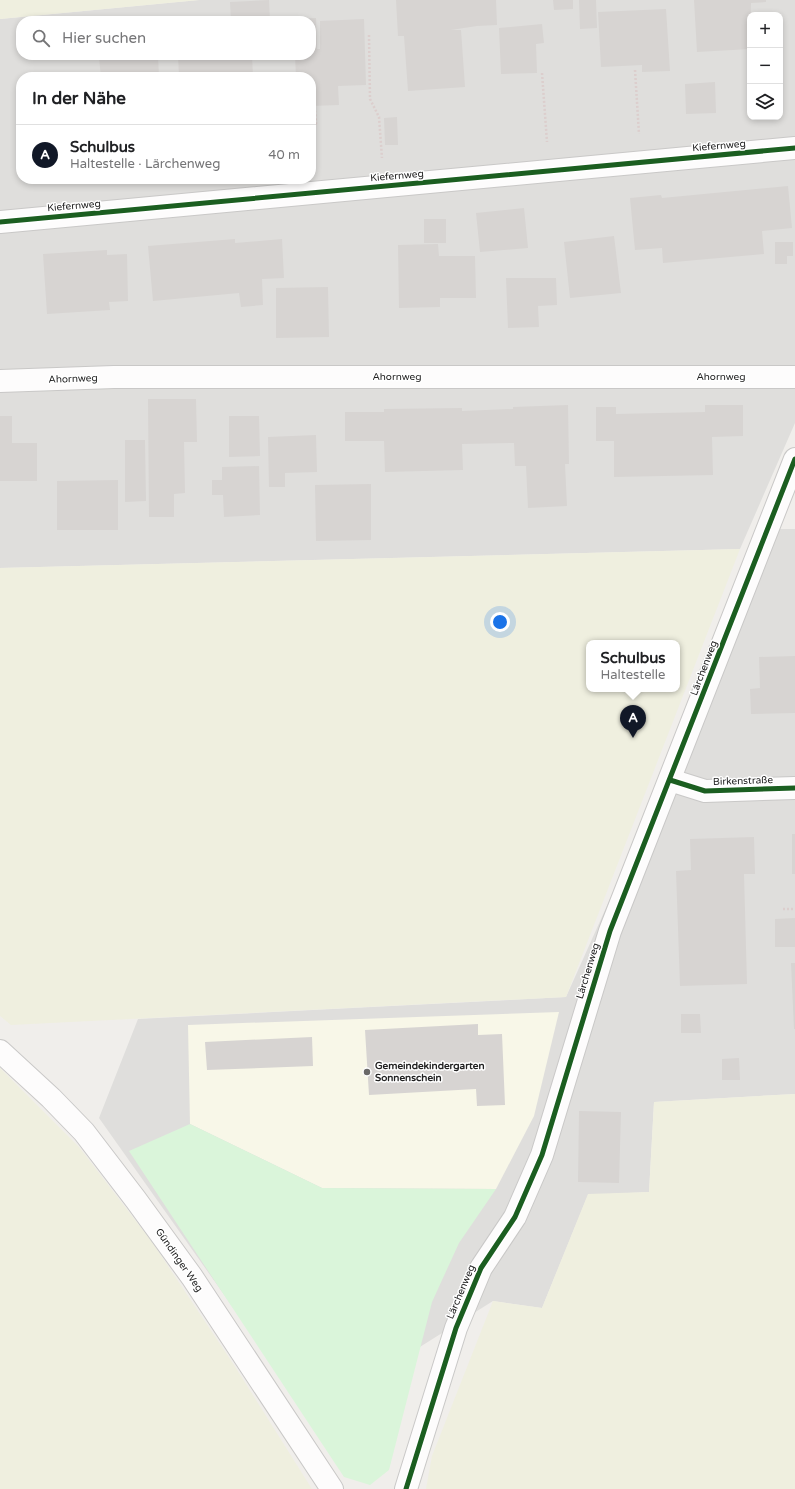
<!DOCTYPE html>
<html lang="de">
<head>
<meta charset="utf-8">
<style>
  :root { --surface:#fff; --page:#f6f6f6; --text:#202124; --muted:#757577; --line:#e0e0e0; --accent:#111827 }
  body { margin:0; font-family:"Varela Round",sans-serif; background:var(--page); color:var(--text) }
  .controls { position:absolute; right:12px; top:12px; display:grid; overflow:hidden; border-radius:8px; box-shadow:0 2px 6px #0003 }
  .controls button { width:36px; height:36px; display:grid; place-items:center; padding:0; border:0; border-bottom:1px solid var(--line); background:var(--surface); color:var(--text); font:20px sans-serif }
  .you { position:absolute; left:500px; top:622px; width:14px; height:14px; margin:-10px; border:3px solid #fff; border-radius:50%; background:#1a73e8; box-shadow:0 0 0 6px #1a73e833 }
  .badge { display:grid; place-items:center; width:26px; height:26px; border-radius:50%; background:var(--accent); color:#fff; font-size:13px; font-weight:700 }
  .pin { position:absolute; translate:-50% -33px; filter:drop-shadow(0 1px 2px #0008) }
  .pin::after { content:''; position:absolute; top:21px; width:14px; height:12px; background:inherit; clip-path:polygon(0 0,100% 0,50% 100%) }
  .popup { position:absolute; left:586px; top:640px; width:94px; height:52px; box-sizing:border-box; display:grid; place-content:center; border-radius:8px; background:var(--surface); filter:drop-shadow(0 1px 3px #0005); font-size:13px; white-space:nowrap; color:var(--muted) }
  .popup b { font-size:15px; color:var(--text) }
  .popup::after { content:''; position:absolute; left:50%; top:100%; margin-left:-8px; border:8px solid transparent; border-top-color:var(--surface) }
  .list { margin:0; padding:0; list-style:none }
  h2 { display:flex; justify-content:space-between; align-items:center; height:52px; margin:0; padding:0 16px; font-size:17px }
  h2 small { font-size:13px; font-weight:400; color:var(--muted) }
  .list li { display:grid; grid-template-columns:26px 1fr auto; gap:12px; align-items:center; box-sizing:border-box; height:60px; padding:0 16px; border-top:1px solid var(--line) }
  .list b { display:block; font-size:15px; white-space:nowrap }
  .list p { margin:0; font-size:13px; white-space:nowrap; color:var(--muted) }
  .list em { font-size:13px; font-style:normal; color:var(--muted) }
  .icon { flex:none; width:22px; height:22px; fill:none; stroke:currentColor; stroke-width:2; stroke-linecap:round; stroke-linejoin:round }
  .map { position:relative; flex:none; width:795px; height:1489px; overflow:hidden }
  .search { position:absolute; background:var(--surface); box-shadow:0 2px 6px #0003; left:16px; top:16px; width:300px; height:44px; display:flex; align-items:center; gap:10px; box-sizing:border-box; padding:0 14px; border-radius:16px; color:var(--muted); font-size:15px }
  .panel { position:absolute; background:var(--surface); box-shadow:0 2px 6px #0003; left:16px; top:72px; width:300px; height:112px; border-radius:16px }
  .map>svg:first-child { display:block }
</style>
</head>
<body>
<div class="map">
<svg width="795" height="1489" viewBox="0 0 795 1489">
  <rect width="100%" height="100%" fill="#f0eeeb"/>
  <g fill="#dfdedc" fill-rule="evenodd">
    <path d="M199,0H795V423L740,549L0,568V19ZM750,15H780V117H750ZM21,21H311V55H21ZM21,77H311V179H21Z"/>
    <path d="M776,529H795V1094L654,1102L649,1192L588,1195L542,1308L493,1301L310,1416L99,1118L138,1019L566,997Z"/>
  </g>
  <path fill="#f8f7e8" d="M559,1012L534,1116L496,1189L322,1188L190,1124L188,1025Z"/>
  <g fill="#efefdf" fill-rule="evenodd">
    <path d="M0,0H199L0,19Z"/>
    <path d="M740,549L566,997L11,1025L0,1016V568ZM589,643H677V689H589Z"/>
    <path d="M0,1068L79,1147L152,1242L234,1365L312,1489H0Z"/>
    <path d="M795,1094V1489H426L432,1456L493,1301L542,1308L588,1194L649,1192L654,1102Z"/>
  </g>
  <path fill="#daf5da" d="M190,1124L322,1188L496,1189L459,1243L432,1302L389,1470L370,1485L344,1477L129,1151Z"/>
  <g fill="#d7d4d2">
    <path d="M269,0L270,21H231L230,2Z"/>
    <path d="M396,0H496L497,25L477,26L451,30H461L465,87L408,91L404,36H398Z"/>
    <path d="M553,0H573V9L554,10Z"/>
    <path d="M579,0H596L597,28L580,29Z"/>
    <path d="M694,0H766V2L751,3L750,49L697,52Z"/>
    <path d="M666,9L670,71L642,72V65L601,67L598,12Z"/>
    <path d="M316,18L317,49H320V21L364,19L366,85L338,86L339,105L311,106V77H296L295,55H311V21H286V19Z"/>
    <path d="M542,24L544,43L536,44L537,73L501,74L499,28Z"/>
    <path d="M134,55H158L159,77H101L99,58Z"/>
    <path d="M178,55H252L253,77H179Z"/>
    <path d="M715,82L716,113L686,114L685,84Z"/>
    <path d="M397,117L398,145H385L384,118Z"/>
    <path d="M788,186L792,228L762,231L764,254L663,263L662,248L635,250L630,198L661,195L662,198Z"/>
    <path d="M524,208L528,248L480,252L476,213Z"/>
    <rect x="424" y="219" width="22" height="24"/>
    <path d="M614,236L621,293L570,298L564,242Z"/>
    <path d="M235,239V243L282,239L284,278L262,279L263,305L241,307L239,293L153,301L148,246Z"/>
    <path d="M775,242H793V256H787V264H775Z"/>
    <path d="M438,244L439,256H475L476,298H440V307L399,308L398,245Z"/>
    <path d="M107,250V255L127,254L128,301L109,302L110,310L47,314L43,254Z"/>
    <path d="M506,278H556L557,305L538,306L539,327L508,328Z"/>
    <path d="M328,287L329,337L276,338V288Z"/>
    <path d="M148,399H196L197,442H184L185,493L174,494V517H149Z"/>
    <path d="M568,405L569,464H565L567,506L528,508L526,466H515L514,443L462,444L463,470L385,472L384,441H345V412H384V409L462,408V411L513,409V407Z"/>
    <path d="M705,405H743V436L712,437L713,475L614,477V441H596V407H616V414L705,412Z"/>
    <path d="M0,416H12V443H37V481H0Z"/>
    <path d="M229,416H259L260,456L229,457Z"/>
    <path d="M316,435L317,472L285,473V487H269L268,437Z"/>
    <path d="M125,440H145L146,501L125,502Z"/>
    <path d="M259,466L260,515L224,517L223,495H212V480H222V467Z"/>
    <path d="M118,480V530H57V481Z"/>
    <path d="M371,484V540L316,541L315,485Z"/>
    <path d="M795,656V713L751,714L750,689L760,688L759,657Z"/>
    <rect x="792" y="834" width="3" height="40"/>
    <path d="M754,837L755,874H744L747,984L680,986L676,871L691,870L690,839Z"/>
    <path d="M795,918V947H775V919Z"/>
    <path d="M791,963H795V1029H794Z"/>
    <path d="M681,1014H700L701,1033H681Z"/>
    <path d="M478,1024V1035L502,1034L505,1105L477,1106L476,1089L369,1095L365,1030Z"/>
    <path d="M312,1037L313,1066L207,1070L205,1042Z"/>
    <path d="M739,1058L740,1080H722V1059Z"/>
    <path d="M579,1111L621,1112L619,1183L578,1182Z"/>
  </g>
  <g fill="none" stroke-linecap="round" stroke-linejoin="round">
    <defs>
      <g id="street">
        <path d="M0,222L795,148"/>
        <path d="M0,381L114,377H795"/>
        <path d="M670,780L705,791L795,788"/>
        <path d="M0,1051L51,1098L84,1132L136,1200L192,1277L332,1489"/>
        <path d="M406,1489L456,1328L481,1268L515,1217L542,1155L610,931L795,459"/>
      </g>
    </defs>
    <use href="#street" stroke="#c9c8c7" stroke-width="24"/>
    <g stroke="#dccecd" stroke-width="2.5" stroke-dasharray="2 2" stroke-linecap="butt">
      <path d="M369,35L370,99L379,117L382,158"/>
      <path d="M635,70L639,134"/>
      <path d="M542,73L547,142"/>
      <path d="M311,131L316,123L315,110"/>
      <path d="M783,909H795"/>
    </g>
    <use href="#street" stroke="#fdfcfc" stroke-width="22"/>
    <defs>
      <g id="cycleway">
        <path d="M0,222L795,148"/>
        <path d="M670,780L705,791L795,788"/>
        <path d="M406,1489L456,1328L481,1268L515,1217L542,1155L610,931L795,459"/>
      </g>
    </defs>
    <use href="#cycleway" stroke="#fff" stroke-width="8"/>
    <use href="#cycleway" stroke="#1b5e20" stroke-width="5"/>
  </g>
  <circle fill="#6a6968" stroke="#fff" stroke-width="1.5" cx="367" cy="1072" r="4"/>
  <g text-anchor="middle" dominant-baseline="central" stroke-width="3" stroke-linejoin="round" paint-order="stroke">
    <g font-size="10" fill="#222" stroke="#fff">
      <text transform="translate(719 146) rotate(-5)">Kiefernweg</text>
      <text transform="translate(397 176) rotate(-5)">Kiefernweg</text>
      <text transform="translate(74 206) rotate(-5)">Kiefernweg</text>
      <text x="397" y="377">Ahornweg</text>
      <text x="721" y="377">Ahornweg</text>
      <text transform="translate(73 379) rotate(-2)">Ahornweg</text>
      <text transform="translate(704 668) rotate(-69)">Lärchenweg</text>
      <text transform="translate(743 781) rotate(-2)">Birkenstraße</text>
      <text transform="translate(588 971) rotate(-73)">Lärchenweg</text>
      <text transform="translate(179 1260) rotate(55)">Gündinger Weg</text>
      <text transform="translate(461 1292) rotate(-67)">Lärchenweg</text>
    </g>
    <g font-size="10" font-weight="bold" fill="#222" stroke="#fff" text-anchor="start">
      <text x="375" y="1066">Gemeindekindergarten<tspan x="375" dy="12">Sonnenschein</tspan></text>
    </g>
  </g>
</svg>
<div class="controls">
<button>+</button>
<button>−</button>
<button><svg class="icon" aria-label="layers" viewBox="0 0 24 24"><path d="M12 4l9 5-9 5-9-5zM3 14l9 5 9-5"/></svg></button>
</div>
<div class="you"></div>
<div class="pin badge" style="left:633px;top:738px">A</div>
<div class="popup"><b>Schulbus</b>Haltestelle</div>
<div class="search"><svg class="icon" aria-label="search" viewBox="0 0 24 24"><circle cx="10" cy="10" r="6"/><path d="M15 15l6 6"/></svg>Hier suchen</div>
<section class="panel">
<h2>In der Nähe<small></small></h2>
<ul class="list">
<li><span class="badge">A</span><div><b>Schulbus</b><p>Haltestelle · Lärchenweg</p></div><em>40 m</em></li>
</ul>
</section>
</div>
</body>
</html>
